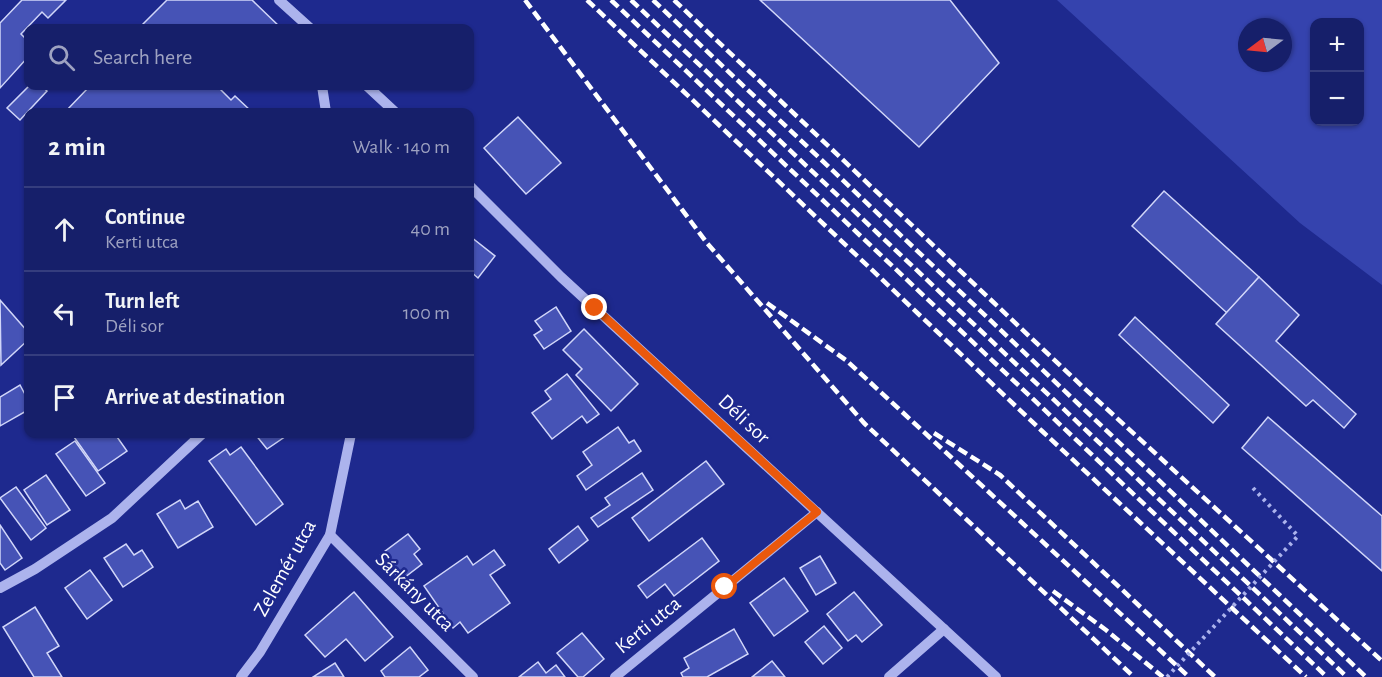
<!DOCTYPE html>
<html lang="en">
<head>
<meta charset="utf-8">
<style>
  :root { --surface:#161f6a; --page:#232c72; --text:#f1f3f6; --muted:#9ea2c1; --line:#353d7e }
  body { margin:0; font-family:"Alegreya Sans",sans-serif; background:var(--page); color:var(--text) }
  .controls { position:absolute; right:18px; top:18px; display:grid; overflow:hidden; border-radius:12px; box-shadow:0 2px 4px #0004 }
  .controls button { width:54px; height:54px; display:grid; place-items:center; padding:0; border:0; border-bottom:2px solid var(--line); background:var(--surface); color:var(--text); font:30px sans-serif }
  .compass { position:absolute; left:1238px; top:18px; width:54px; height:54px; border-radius:50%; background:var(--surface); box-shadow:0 2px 4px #0004; rotate:254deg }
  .stop { position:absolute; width:18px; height:18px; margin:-14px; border:4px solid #ea580c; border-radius:50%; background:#fff }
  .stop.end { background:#ea580c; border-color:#fff; box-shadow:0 2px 6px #0008 }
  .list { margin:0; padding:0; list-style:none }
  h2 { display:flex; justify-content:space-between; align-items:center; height:78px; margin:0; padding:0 24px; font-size:26px }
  h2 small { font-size:20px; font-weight:400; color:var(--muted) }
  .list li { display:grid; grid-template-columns:39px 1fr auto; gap:18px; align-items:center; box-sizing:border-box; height:84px; padding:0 24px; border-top:2px solid var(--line) }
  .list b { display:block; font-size:22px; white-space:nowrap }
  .list p { margin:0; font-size:20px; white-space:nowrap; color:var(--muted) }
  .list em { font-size:20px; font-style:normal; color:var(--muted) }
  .icon { flex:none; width:33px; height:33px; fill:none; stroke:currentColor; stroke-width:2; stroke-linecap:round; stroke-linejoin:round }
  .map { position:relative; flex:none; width:1382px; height:677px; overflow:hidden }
  .search { position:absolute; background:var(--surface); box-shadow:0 2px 4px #0004; left:24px; top:24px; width:450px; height:66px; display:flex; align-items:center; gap:15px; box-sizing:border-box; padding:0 21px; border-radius:12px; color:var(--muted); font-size:22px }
  .panel { position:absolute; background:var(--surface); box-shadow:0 2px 4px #0004; left:24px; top:108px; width:450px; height:330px; border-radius:12px }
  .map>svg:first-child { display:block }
</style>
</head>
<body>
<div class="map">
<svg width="1382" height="677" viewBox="0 0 1382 677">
  <rect width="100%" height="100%" fill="#1e298e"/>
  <path fill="#3543ae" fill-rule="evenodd" d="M1057,0H1382V285L1300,223ZM1314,22H1360V122H1314ZM1247,27H1283V63H1247Z"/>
  <g fill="#4653b6" stroke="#d1d6f9" stroke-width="1.5">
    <path d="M22,0H66L48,18L42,12L21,34L28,41V57L0,88V23Z"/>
    <path d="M167,0H252L281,28H139Z"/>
    <path d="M760,0H950L999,63L919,147Z"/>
    <path d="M29,86H41L47,91L20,120L7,108Z"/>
    <path d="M87,86H217L231,100L235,96L252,112H65L89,87Z"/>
    <path d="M518,117L561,163L526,194L484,148Z"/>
    <path d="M1164,191L1259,277L1227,313L1132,226Z"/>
    <path d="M471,237L495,256L478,278L470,271V239Z"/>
    <path d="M1259,277L1299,315L1276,341L1356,414L1344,428L1313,400L1306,406L1216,324Z"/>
    <path d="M0,300L28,332V340L1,365Z"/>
    <path d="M556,307L571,331L544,349L534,335L542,330L535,321Z"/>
    <path d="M1135,317L1229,405L1213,423L1119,335Z"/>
    <path d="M584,329L638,384L611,411L576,375L582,369L563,350Z"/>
    <path d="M567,374L599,414L587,423L582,416L552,439L532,413L551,399L545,391Z"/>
    <path d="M20,385L28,400V410L0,426V397Z"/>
    <path d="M1268,417L1382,516V571L1242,448Z"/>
    <path d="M618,427L629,443L634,440L641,451L586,490L577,476L592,465L583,452Z"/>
    <path d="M80,434H115L127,451L98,471L74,437Z"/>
    <path d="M255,434H289L267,449Z"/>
    <path d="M75,441L105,483L86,496L56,454Z"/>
    <path d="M241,447L283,504L256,525L209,461L226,449L230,455Z"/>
    <path d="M706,461L724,484L649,541L632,518Z"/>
    <path d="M642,473L653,490L598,527L591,518L610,505L605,498Z"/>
    <path d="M46,475L70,510L47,525L24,490Z"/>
    <path d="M16,487L46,528L31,540L0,498Z"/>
    <path d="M180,500L185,509L198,501L213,527L178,548L157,514Z"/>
    <path d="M0,525L22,558L5,570L0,563Z"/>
    <path d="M578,526L588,540L559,563L549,549Z"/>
    <path d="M408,534L420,549L414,554L422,564L400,581L380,555Z"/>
    <path d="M702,538L719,561L674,596L665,584L647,598L638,586Z"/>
    <path d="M126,544L134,555L142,550L153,567L123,587L104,558Z"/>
    <path d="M494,550L505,565L490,575L510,603L468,633L460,622L453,628L424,586L467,556L473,565Z"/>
    <path d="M820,556L836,583L816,595L800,568Z"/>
    <path d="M90,570L112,600L87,619L65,588Z"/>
    <path d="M784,578L808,611L774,636L750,603Z"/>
    <path d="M354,592L393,637L365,661L346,639L325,657L305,635Z"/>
    <path d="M854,592L882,625L862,642L856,635L848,641L827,614Z"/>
    <path d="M35,607L59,646L47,653L62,677H34L3,627Z"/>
    <path d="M824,626L842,648L823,664L805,642Z"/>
    <path d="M734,629L748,654L707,677H683L681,673L689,668L684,658Z"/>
    <path d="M582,633L604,659L583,677H578L557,653Z"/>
    <path d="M410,647L428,670L419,677H385L381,671Z"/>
    <path d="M772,661L785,677H752Z"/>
    <path d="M538,662L546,673L556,665L565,677H519Z"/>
    <path d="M335,663L344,677H313Z"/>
  </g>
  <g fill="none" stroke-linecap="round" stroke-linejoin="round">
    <path stroke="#acb3ed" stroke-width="4" stroke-dasharray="3 4.5" stroke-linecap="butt" d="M1253,488L1298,536"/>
    <g stroke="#acb3ed" stroke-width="10">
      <path d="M279,0L310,28"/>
      <path d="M322,86L326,112"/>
      <path d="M367,86L395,112"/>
      <path d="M470,186L561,277L996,677"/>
      <path d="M330,535L473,677"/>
      <path d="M0,588L35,569L112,518L202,434"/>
      <path d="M241,677L260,652L330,535L351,434"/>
      <path d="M615,677L817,512"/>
      <path d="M889,677L944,629"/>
    </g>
    <g stroke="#fff" stroke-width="4.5" stroke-dasharray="10 4.5" stroke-linecap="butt">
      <path d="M525,0L707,243L864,423L1134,677"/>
      <path d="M587,0L1042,431L1306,677"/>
      <path d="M611,0L1327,677"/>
      <path d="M631,0L1347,677"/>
      <path d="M653,0L1366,677"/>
      <path d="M674,0L1084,388L1382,661"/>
      <path d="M767,303L847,361L1189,677"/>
      <path d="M934,433L1000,475L1215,677"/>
      <path d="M1053,591L1106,630L1163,677"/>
    </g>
    <path stroke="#acb3ed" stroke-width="4" stroke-dasharray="3 4.5" stroke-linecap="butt" d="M1167,677L1298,536"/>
  </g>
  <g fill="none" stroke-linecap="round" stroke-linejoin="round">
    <path stroke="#ea580c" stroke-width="8" d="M595,308L817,512L725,587"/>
  </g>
  <g text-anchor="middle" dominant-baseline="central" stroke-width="5" stroke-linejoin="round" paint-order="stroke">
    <g font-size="21" fill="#fff" stroke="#1e298e">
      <text transform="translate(744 419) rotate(43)">Déli sor</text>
      <text transform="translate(285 568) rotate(-61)">Zelemér utca</text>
      <text transform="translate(415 592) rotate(45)">Sárkány utca</text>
      <text transform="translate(648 625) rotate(-39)">Kerti utca</text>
    </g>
  </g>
</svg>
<div class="controls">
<button>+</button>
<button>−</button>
</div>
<svg class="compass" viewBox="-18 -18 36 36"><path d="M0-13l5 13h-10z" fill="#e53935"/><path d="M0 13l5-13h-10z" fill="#9ea2c1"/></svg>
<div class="stop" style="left:725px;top:587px"></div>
<div class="stop end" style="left:595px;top:308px"></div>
<div class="search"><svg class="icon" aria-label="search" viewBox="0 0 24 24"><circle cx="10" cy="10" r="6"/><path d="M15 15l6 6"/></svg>Search here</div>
<section class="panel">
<h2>2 min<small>Walk · 140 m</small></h2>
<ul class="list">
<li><svg class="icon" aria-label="ahead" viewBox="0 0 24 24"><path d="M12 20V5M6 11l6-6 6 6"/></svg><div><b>Continue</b><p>Kerti utca</p></div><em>40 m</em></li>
<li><svg class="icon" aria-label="left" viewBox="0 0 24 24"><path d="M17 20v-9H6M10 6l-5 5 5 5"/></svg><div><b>Turn left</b><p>Déli sor</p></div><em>100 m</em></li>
<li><svg class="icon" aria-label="arrive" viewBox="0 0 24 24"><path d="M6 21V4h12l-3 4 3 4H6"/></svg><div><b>Arrive at destination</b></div></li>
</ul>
</section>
</div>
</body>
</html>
